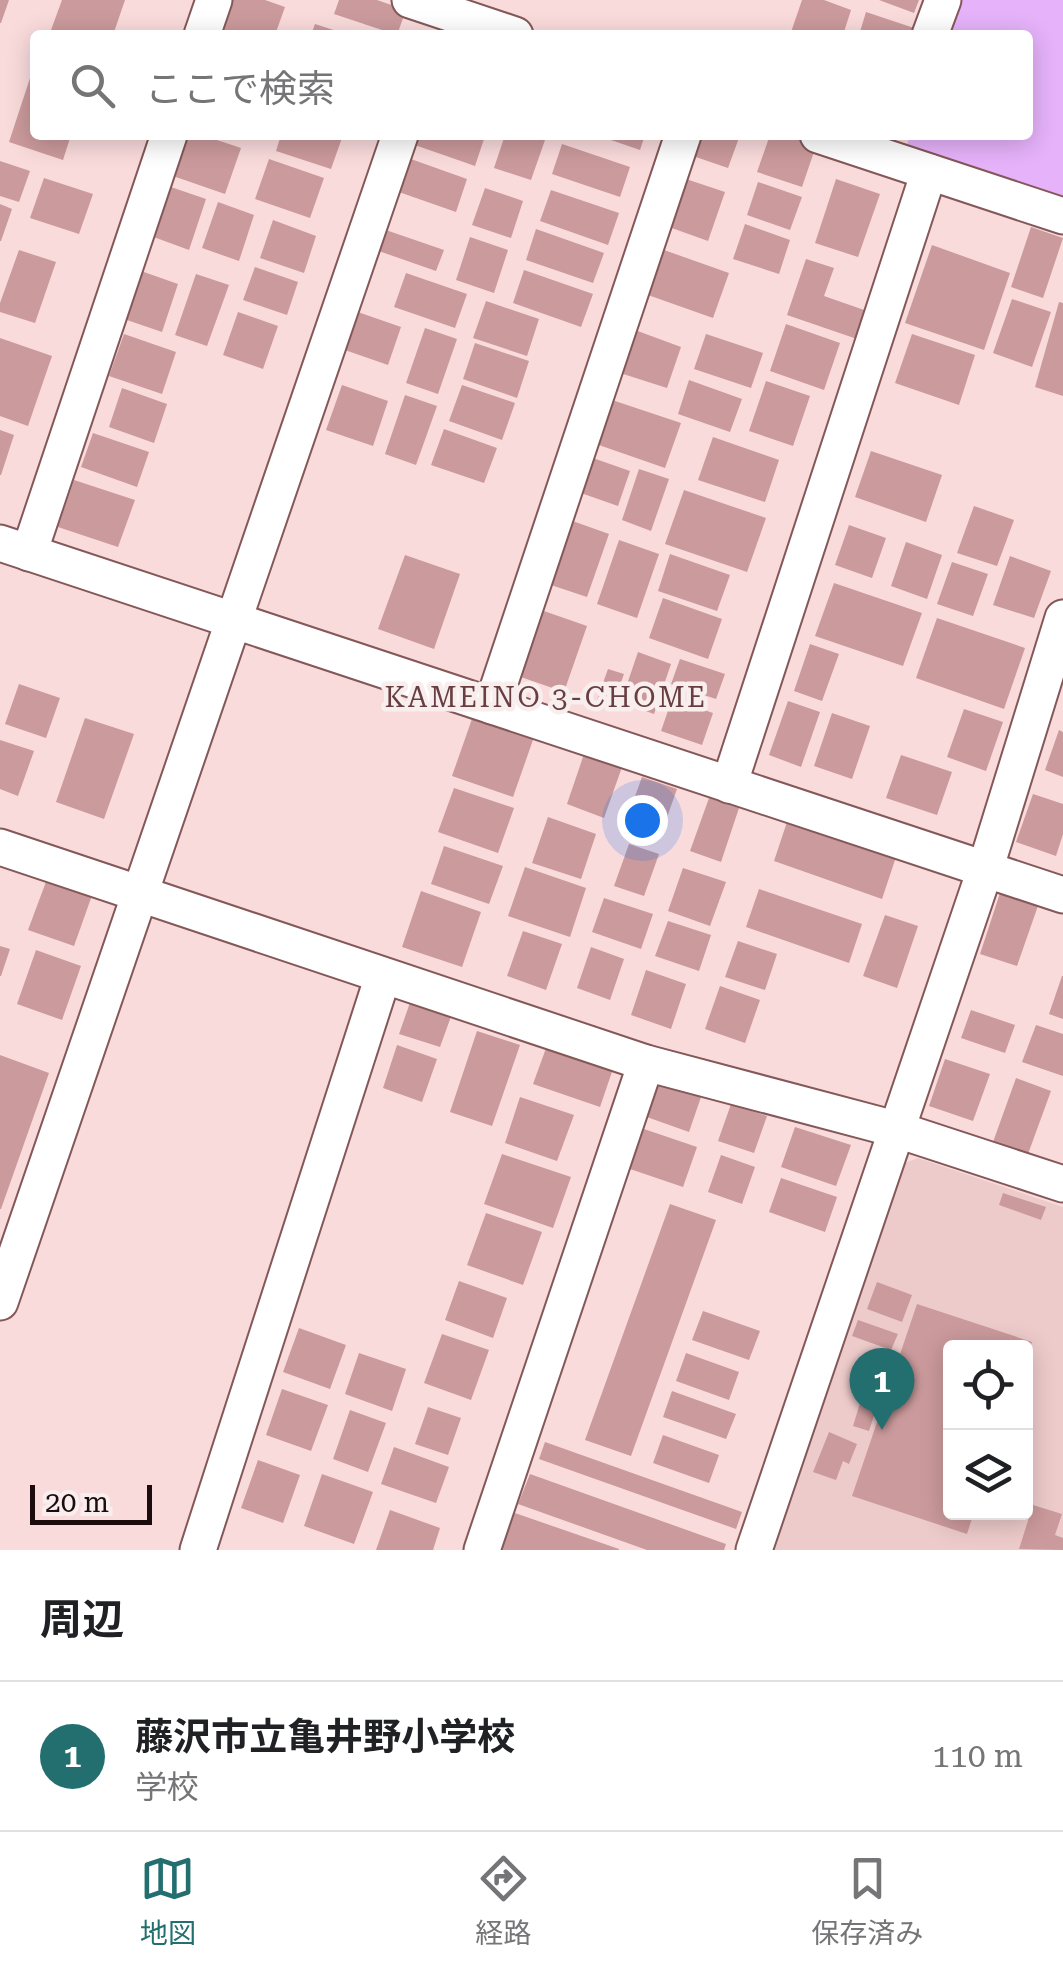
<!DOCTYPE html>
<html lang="ja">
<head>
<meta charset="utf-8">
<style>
  :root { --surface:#fff; --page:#f6f6f6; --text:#202124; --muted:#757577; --line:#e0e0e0; --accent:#236f70 }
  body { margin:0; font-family:"Roboto Serif","Noto Sans JP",serif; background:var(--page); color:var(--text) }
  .controls { position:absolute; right:30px; bottom:30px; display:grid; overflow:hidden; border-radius:10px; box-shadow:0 5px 25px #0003 }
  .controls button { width:90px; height:90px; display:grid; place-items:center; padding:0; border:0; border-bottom:2px solid var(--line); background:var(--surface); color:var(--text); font:50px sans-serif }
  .scale { position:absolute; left:30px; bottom:25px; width:122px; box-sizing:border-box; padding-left:10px; border:5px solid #1d0c0d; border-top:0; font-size:28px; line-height:35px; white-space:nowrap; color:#1d0c0d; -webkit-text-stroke:8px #f9eeee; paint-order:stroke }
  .you { position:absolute; left:642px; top:820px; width:35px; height:35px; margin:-25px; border:8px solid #fff; border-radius:50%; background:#1a73e8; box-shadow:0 0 0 15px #1a73e833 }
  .badge { display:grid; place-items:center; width:65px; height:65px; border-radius:50%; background:var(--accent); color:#fff; font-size:32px; font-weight:700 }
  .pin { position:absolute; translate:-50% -82px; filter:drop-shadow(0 2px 5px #0008) }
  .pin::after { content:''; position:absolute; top:52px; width:35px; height:30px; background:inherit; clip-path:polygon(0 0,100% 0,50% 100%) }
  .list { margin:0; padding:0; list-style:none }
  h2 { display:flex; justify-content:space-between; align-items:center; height:130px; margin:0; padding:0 40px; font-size:42px }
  h2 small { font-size:32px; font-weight:400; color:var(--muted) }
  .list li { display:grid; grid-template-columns:65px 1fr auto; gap:30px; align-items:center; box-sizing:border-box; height:150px; padding:0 40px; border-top:2px solid var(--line) }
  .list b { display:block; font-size:38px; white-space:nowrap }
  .list p { margin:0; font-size:32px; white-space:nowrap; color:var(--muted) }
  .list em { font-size:32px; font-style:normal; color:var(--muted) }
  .icon { flex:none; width:55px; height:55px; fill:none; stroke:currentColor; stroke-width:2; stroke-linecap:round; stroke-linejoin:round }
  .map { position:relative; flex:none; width:1063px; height:1550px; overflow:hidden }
  .search { position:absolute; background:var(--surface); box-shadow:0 5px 25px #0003; left:30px; right:30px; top:30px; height:110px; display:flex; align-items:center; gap:25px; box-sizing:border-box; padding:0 35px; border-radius:10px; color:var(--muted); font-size:38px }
  .sheet { height:280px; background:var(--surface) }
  nav { display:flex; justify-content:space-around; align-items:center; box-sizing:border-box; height:140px; border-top:2px solid var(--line); background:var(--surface); font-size:28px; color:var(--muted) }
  nav a { display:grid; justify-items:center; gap:5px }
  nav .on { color:var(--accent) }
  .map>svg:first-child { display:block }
</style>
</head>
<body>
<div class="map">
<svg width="1063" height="1550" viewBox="0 0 1063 1550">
  <rect width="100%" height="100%" fill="#fadbdc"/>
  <path fill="#eecbcb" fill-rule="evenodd" d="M918,1158L1063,1207V1550H773L902,1164ZM950,1348H1026V1512H950Z"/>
  <path fill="#e6b2fa" d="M956,0H1063V200L906,148L910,135H1028V35H944Z"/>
  <g fill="#cb9a9c">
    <path d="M0,0H9L1,23H0Z"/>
    <path d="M62,0H125L113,35H64L51,30Z"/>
    <path d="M226,0H265L285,7L275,35H236L216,28Z"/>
    <path d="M339,0H377L406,10L397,35L334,14Z"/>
    <path d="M802,0H824L851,10L843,35H790Z"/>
    <path d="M879,0H919L914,13Z"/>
    <path d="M866,12L914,28L911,35H859Z"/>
    <path d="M315,24L346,34V35H311Z"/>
    <path d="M34,66L35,135H71L63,160L9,142Z"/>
    <path d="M188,135H202L241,148L225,194L173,176Z"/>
    <path d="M281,135H343L331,169L276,151Z"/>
    <path d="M415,135H474L484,139L475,166L412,144Z"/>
    <path d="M505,135H531L545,140L531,180L494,168Z"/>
    <path d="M607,135H645L640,150L605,138Z"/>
    <path d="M697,135H740L728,168L690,155Z"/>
    <path d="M770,135H802L818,140L802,187L757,172Z"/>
    <path d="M562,144L630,167L620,197L552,174Z"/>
    <path d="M408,158L467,179L456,212L396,191Z"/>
    <path d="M269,159L324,178L310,218L255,199Z"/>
    <path d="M0,161L30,171L19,202L0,196Z"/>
    <path d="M44,178L93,194L79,234L30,218Z"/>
    <path d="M686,179L725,192L708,241L669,227Z"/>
    <path d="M836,179L880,194L858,257L815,243Z"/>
    <path d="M758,182L802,197L790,230L747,215Z"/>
    <path d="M168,186L206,199L189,250L151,236Z"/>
    <path d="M485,188L523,201L511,238L472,225Z"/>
    <path d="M551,190L619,213L608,245L540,221Z"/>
    <path d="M218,202L254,215L239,261L202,248Z"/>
    <path d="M0,204L12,209L1,241H0Z"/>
    <path d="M273,220L316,236L304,273L260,258Z"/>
    <path d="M745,224L790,240L779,274L733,259Z"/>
    <path d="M1031,227L1063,238L1043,298L1011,287Z"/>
    <path d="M380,228L444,250L436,271L373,249Z"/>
    <path d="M536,229L604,253L593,283L526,260Z"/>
    <path d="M470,237L508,250L494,293L456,280Z"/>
    <path d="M932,245L1010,273L984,350L905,323Z"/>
    <path d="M19,250L56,262L35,323L0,312V303Z"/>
    <path d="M664,250L729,273L713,318L648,295Z"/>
    <path d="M806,259L834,268L824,296L867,311L857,339L787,315Z"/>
    <path d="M255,267L298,282L287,315L243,300Z"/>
    <path d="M524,270L593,294L581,327L513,303Z"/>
    <path d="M141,271L178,284L162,332L124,319Z"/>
    <path d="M406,273L467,294L455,328L394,307Z"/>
    <path d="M196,274L229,285L207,346L175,335Z"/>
    <path d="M1012,299L1051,312L1032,367L993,353Z"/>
    <path d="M486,301L539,319L527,356L473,338Z"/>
    <path d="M1059,302L1063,303V396L1035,387Z"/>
    <path d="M355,311L401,327L388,365L342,349Z"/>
    <path d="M238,312L278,326L263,369L223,355Z"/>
    <path d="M786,324L840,343L824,390L770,371Z"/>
    <path d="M425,328L457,339L438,394L406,383Z"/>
    <path d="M635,330L681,347L667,388L620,373Z"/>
    <path d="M124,334L176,352L162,394L109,376Z"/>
    <path d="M706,334L763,353L751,388L694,369Z"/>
    <path d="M912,334L975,355L959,405L895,383Z"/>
    <path d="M0,338L52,356L28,426L0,416Z"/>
    <path d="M475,343L529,361L517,398L463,379Z"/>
    <path d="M689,380L742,399L730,432L678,414Z"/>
    <path d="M766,381L810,396L793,446L749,431Z"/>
    <path d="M342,385L388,401L373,446L326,430Z"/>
    <path d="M462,385L515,403L502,440L449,421Z"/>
    <path d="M122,388L167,404L154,443L109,427Z"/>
    <path d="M405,395L437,406L416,465L385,454Z"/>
    <path d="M612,400L681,423L665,468L596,444Z"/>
    <path d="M444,429L497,448L484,483L431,465Z"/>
    <path d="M0,430L14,435L1,475H0Z"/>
    <path d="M93,433L149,452L137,487L81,467Z"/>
    <path d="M713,437L779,460L765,502L698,480Z"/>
    <path d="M871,451L942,475L926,522L855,497Z"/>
    <path d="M590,457L630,471L618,506L578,492Z"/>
    <path d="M639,469L669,479L651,531L622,520Z"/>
    <path d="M74,480L135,500L118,547L58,527Z"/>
    <path d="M684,490L766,518L747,572L665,544Z"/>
    <path d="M974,506L1014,520L997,566L957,553Z"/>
    <path d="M567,519L609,534L587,597L545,583Z"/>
    <path d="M849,525L886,538L872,578L835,565Z"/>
    <path d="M619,540L659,554L637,618L597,604Z"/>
    <path d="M906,542L942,555L927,599L891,586Z"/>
    <path d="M670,554L730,575L717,611L658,591Z"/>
    <path d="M405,555L460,574L434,649L378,629Z"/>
    <path d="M1010,556L1051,571L1034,618L993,605Z"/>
    <path d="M952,562L988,574L973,616L937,604Z"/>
    <path d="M834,583L922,613L903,666L815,636Z"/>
    <path d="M663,598L722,619L708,659L649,638Z"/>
    <path d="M541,610L587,626L564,692L518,676Z"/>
    <path d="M937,618L1025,648L1004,709L916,678Z"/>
    <path d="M810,644L839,654L822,701L794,691Z"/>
    <path d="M638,652L671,664L654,714L621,702Z"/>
    <path d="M680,659L725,674L716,699L671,684Z"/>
    <path d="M608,669L624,674L611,710L595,705Z"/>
    <path d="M19,684L60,698L46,738L5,724Z"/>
    <path d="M672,699L713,713L702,745L661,731Z"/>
    <path d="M788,701L820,712L801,767L769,755Z"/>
    <path d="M964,709L1003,722L986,771L947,757Z"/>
    <path d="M832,713L870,726L852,779L814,766Z"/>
    <path d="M473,716L534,737L513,797L452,776Z"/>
    <path d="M85,718L134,734L104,819L56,802Z"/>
    <path d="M1059,730L1063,732V777L1045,770Z"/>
    <path d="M0,740L34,751L18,796L0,789Z"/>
    <path d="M584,754L622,767L604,818L567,804Z"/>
    <path d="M901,755L952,772L937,815L886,798Z"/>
    <path d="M642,777L677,789L659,840L624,827Z"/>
    <path d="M454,788L514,808L498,853L438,832Z"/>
    <path d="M1033,794L1063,804V834L1056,856L1016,842Z"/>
    <path d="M709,798L739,808L721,862L690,851Z"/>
    <path d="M548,817L596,834L581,879L532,863Z"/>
    <path d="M788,819L896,857L882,899L774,861Z"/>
    <path d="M629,844L659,854L644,896L614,886Z"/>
    <path d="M444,846L503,866L489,904L431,884Z"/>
    <path d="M525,867L586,888L570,937L508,916Z"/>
    <path d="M683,868L726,882L710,926L668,911Z"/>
    <path d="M50,871L95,887L74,946L28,930Z"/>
    <path d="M1002,887L1040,900L1017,966L980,954Z"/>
    <path d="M759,889L862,924L849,963L746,927Z"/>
    <path d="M421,891L481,912L462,967L402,947Z"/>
    <path d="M604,898L653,914L641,949L592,932Z"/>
    <path d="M885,915L918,926L897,988L863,976Z"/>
    <path d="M668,921L711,935L699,971L655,956Z"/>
    <path d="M523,931L562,944L546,990L507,976Z"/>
    <path d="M738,941L777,954L765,990L725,977Z"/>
    <path d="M0,946L10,949L1,976H0Z"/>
    <path d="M591,947L624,959L610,1000L577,988Z"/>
    <path d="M36,950L81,966L62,1020L17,1004Z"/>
    <path d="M646,970L686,984L671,1029L631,1015Z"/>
    <path d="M1062,976H1063V1019L1049,1014Z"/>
    <path d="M720,986L760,1000L745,1043L705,1029Z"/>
    <path d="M412,997L453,1011L440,1047L399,1034Z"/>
    <path d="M971,1010L1015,1025L1005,1053L961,1038Z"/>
    <path d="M1036,1025L1063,1034V1076L1022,1062Z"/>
    <path d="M477,1031L520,1045L492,1126L450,1112Z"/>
    <path d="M549,1040L615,1063L600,1107L533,1084Z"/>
    <path d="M397,1045L437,1059L422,1102L383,1088Z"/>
    <path d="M0,1055L49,1073L1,1209H0Z"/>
    <path d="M945,1059L990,1074L973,1121L929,1106Z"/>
    <path d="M1016,1078L1051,1091L1028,1154L993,1142Z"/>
    <path d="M656,1082L701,1097L689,1132L644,1116Z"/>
    <path d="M520,1097L574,1115L557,1161L505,1143Z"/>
    <path d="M731,1104L767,1116L754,1153L718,1141Z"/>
    <path d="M795,1127L851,1145L836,1186L781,1167Z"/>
    <path d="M644,1129L697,1147L683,1187L630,1169Z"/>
    <path d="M502,1154L571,1177L553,1228L484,1204Z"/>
    <path d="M721,1155L755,1167L742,1204L708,1192Z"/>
    <path d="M781,1178L837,1197L825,1232L769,1212Z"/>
    <path d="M1003,1193L1046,1207L1041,1220L999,1205Z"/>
    <path d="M670,1204L716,1220L631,1456L585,1440Z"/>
    <path d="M486,1213L542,1232L523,1285L467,1265Z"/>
    <path d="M459,1281L507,1298L493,1338L445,1320Z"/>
    <path d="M877,1282L912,1295L902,1322L867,1309Z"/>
    <path d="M917,1304L1032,1342L1026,1358V1348H950V1512H974L967,1534L852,1496Z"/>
    <path d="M703,1311L760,1331L749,1360L692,1340Z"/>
    <path d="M858,1320L898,1334L891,1350L852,1336Z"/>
    <path d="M299,1328L346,1345L330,1389L283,1372Z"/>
    <path d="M442,1334L489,1350L471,1400L424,1383Z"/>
    <path d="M359,1353L406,1369L392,1411L345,1394Z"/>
    <path d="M686,1353L739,1372L729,1400L676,1381Z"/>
    <path d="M873,1361L890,1366L869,1431L853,1426Z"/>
    <path d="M282,1389L328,1405L311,1451L266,1435Z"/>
    <path d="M672,1391L736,1414L726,1439L663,1417Z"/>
    <path d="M428,1407L461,1418L448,1455L415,1444Z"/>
    <path d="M350,1410L386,1423L368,1472L333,1459Z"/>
    <path d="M829,1432L857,1444L849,1464L843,1461L836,1480L813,1472Z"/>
    <path d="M663,1435L719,1455L709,1483L653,1463Z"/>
    <path d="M545,1442L742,1512L736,1529L539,1459Z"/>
    <path d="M394,1447L449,1467L436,1503L381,1484Z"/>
    <path d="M258,1460L300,1475L283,1523L241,1508Z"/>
    <path d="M322,1474L373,1492L354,1544L304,1526Z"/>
    <path d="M530,1474L726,1544L724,1550H647L518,1504Z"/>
    <path d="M1033,1505L1062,1514L1055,1535L1063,1538V1550L1019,1549Z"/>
    <path d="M390,1510L440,1528L433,1550H376Z"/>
    <path d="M512,1512L619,1549V1550H499Z"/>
  </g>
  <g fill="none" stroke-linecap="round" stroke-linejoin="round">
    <defs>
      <g id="minor">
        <path d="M410,0L515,35"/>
        <path d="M202,35L214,0"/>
        <path d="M930,35L943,0"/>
        <path d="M818,135L1063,216"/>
        <path d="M0,543L1063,895"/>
        <path d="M29,553L169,135"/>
        <path d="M492,706L683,135"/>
        <path d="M729,785L929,172"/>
        <path d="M0,847L646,1063L895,1129L1063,1184"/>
        <path d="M0,1302L400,135"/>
        <path d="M198,1550L383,976"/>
        <path d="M482,1550L646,1063"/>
        <path d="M754,1550L985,870L1063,618"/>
      </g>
    </defs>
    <use href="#minor" stroke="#845859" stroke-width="39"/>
    <use href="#minor" stroke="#fff" stroke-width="35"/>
  </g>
  <g text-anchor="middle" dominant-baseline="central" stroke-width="9" stroke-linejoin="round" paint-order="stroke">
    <g font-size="28" letter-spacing="2.5" fill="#683e40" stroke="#f9eeee">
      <text x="546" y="697">KAMEINO 3-CHOME</text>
    </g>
  </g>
</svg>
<div class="controls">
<button><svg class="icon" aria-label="locate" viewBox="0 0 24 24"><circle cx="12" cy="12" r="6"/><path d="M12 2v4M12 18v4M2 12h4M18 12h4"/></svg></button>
<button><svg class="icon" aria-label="layers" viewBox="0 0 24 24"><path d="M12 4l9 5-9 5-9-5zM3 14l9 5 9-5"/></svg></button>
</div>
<div class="scale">20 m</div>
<div class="you"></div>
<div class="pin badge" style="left:882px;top:1430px">1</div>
<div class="search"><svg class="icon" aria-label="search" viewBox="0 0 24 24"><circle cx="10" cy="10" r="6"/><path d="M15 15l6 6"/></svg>ここで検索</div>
</div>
<section class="sheet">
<h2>周辺<small></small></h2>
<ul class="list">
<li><span class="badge">1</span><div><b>藤沢市立亀井野小学校</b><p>学校</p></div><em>110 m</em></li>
</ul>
</section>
<nav>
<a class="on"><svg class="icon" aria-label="map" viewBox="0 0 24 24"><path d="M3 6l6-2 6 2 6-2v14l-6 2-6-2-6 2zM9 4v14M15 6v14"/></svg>地図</a>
<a><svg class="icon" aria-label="directions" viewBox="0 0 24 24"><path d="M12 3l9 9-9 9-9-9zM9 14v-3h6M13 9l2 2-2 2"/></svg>経路</a>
<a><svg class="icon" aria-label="saved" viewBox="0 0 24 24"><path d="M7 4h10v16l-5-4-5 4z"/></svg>保存済み</a>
</nav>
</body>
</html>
